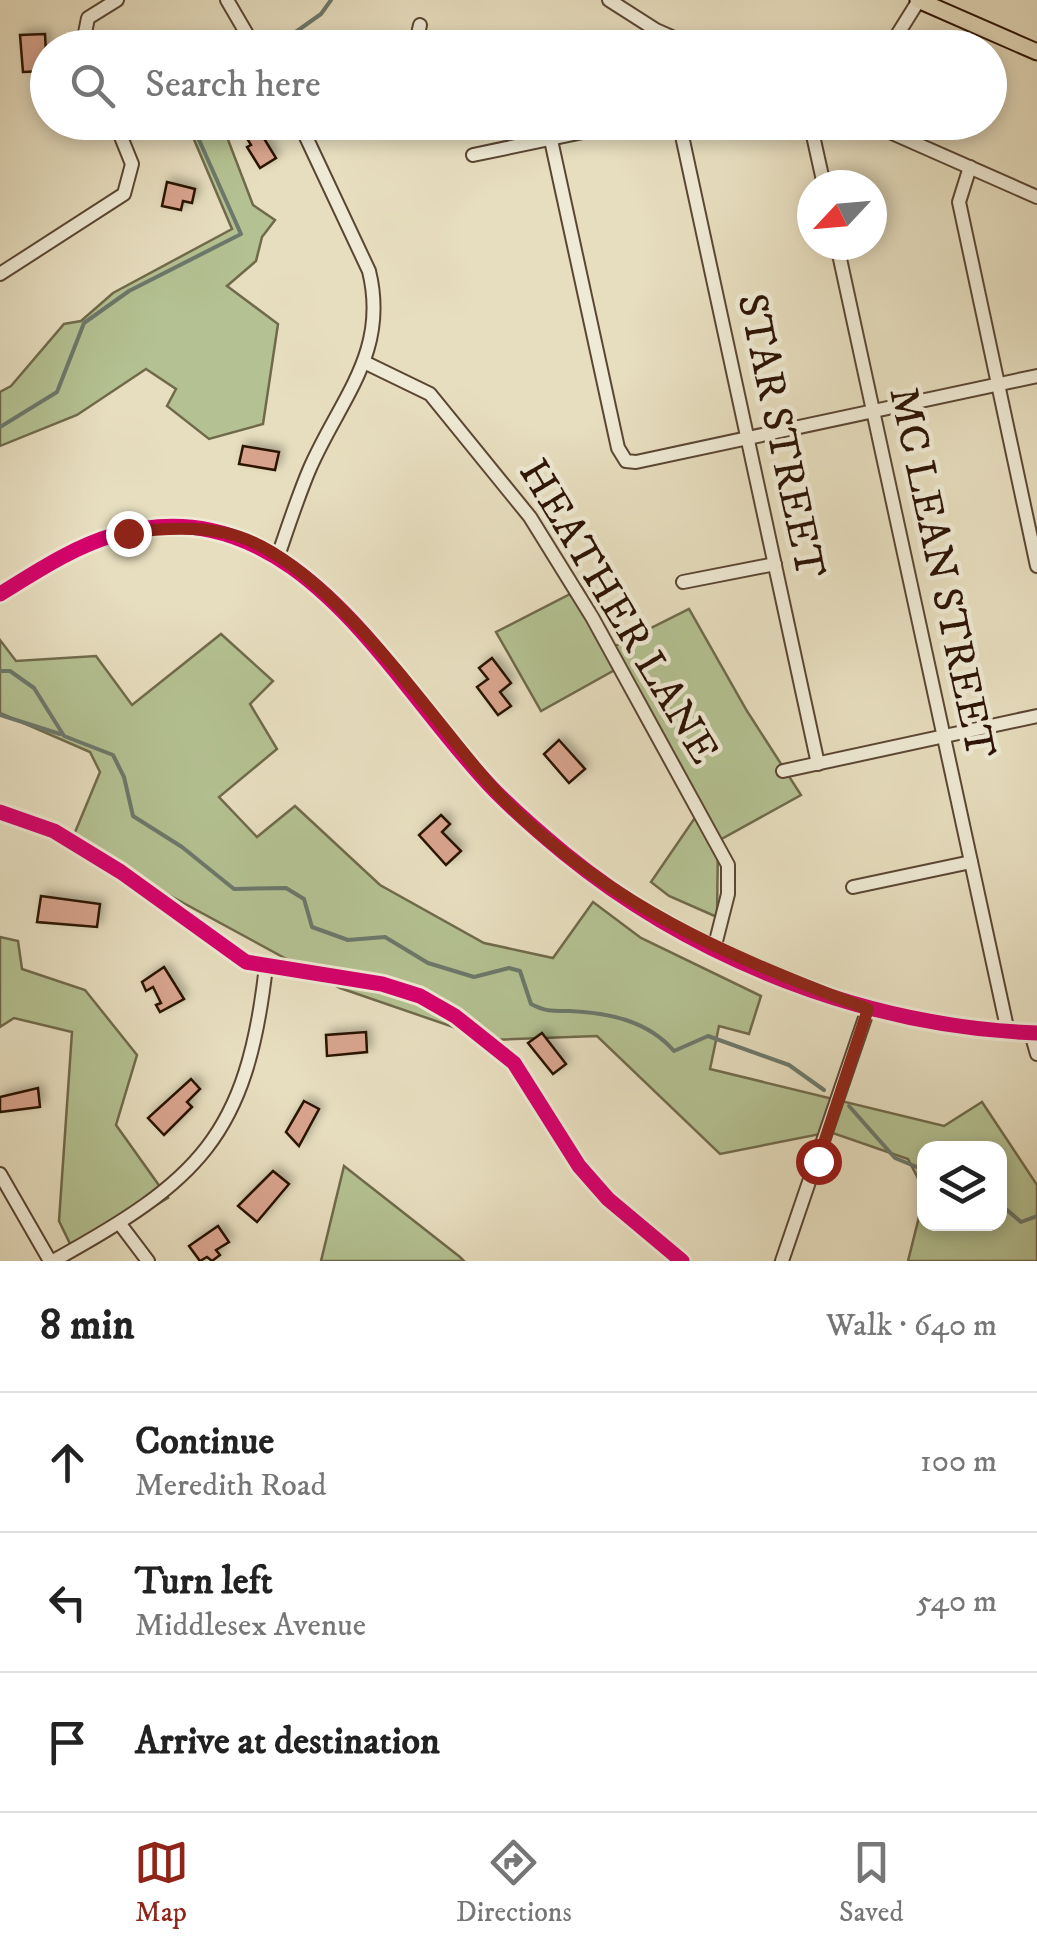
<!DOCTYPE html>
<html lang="en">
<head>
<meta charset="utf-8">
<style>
  :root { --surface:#fff; --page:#f6f6f6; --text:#222; --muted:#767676; --line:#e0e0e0; --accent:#8f2418 }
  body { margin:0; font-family:"IM FELL DW Pica",serif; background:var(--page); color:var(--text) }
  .controls { position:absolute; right:30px; bottom:30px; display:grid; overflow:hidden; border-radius:20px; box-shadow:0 5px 15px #0003 }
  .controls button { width:90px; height:90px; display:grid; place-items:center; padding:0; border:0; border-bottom:2px solid var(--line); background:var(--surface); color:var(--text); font:50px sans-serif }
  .compass { position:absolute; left:797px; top:170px; width:90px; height:90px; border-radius:50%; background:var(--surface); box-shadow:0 5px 15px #0003; rotate:244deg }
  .stop { position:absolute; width:30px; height:30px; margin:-22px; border:8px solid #8f2418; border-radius:50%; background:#fff }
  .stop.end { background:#8f2418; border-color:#fff; box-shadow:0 2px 10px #0008 }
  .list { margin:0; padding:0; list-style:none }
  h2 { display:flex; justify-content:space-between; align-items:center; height:130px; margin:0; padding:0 40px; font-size:42px }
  h2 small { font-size:32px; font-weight:400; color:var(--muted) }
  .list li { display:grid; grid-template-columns:65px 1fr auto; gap:30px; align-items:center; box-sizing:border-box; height:140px; padding:0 40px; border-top:2px solid var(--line) }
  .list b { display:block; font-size:38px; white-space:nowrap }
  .list p { margin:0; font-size:32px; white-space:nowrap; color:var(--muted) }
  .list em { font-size:32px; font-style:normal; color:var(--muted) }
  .icon { flex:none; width:55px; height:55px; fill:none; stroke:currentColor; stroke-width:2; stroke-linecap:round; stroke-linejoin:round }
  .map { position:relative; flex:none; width:1037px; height:1261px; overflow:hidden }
  .search { position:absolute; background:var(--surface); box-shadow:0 5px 15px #0003; left:30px; right:30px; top:30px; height:110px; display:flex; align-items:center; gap:25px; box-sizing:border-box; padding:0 35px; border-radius:55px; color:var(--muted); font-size:38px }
  .sheet { height:550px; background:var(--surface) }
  nav { display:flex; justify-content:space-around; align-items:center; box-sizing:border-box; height:140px; border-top:2px solid var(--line); background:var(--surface); font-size:28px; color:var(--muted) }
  nav a { display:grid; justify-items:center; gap:5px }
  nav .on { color:var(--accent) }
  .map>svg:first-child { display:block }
</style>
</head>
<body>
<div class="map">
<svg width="1037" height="1261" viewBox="0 0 1037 1261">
  <defs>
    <filter id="shadow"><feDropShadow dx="4.5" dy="-4.5" stdDeviation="5" flood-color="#0004"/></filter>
  </defs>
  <rect width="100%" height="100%" fill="#e7debf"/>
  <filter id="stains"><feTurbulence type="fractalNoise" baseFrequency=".002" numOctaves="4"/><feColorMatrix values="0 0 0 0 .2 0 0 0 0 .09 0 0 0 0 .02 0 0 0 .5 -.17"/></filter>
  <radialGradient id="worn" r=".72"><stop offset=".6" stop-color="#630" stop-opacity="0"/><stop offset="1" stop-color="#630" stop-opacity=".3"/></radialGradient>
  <g fill="#b4c192" stroke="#706a4b" stroke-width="2.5">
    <path d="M187,123H203L210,138L227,137L253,205L275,220L262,237L256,261L227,286L278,324L263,424L209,439L167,406L176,389L146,369L77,415L0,446V392L11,386L64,324L81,321L113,293L232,229Z"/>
    <path d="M582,588L613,647L689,609L747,711L801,795L718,841L717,917L669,896L651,882L701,809L622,666L541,711L496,632Z"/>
    <path d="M221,634L273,681L250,704L277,749L219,797L257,837L295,806L380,885L484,943L553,958L593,902L641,938L761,996L749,1034L719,1026L710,1069L944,1126L982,1102L1037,1185V1261H908L924,1197V1224H1000V1148H924V1190L908,1159L830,1132L720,1154L597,1036L491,1040L340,988L71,842L100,772L90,752L0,713V640L16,661L96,656L132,705Z"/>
    <path d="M0,937L18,941L22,969L85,990L137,1055L116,1125L168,1198L75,1254L59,1221L72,1032L14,1018L0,1027Z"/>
    <path d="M344,1166L460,1257L464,1261H321Z"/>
  </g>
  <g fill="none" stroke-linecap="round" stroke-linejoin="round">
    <g stroke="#6c786b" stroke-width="4">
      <path d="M273,48L321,14L331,0"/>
      <path d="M0,427L57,392L84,323L129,291L241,234L191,122"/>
      <path d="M0,671H10L34,688L64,736L113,755L124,777L133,816L182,847L234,889L286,888L304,899L312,927L348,940L385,937L428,963L474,977L509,968L520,971L531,1004C546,1012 554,1011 570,1011C610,1013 648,1021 674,1051L708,1036L789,1065L824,1090"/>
      <path d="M0,715L60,734"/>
      <path d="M849,1106L895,1158L924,1170"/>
      <path d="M1000,1204L1021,1222L1037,1216"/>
    </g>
  </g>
  <g fill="#d7a38d" stroke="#2c1304" stroke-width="2.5" filter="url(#shadow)">
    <path d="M45,34L47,71L23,72L20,35Z"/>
    <path d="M260,132L276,158L260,168L247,147L251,145L248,140Z"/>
    <path d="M167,182L195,189L192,203L183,201L181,210L162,206Z"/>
    <path d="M243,446L279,452L275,470L239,464Z"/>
    <path d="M492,658L511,683L500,692L511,706L498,715L477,687L488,679L479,668Z"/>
    <path d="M559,740L585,769L569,783L544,754Z"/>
    <path d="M441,815L450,824L442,832L461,851L446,865L419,835Z"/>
    <path d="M41,896L100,904L97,927L37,922Z"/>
    <path d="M164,967L184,999L160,1012L156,1005L161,1003L153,987L146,991L142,982Z"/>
    <path d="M366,1032L367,1052L327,1056L326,1035Z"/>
    <path d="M542,1033L566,1064L553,1074L528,1043Z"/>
    <path d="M191,1079L200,1089L187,1102L192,1107L164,1135L148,1118Z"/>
    <path d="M38,1088L40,1107L0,1112V1097Z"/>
    <path d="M304,1101L319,1109L299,1146L286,1132Z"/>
    <path d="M273,1171L289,1184L257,1222L238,1206Z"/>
    <path d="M218,1226L229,1242L216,1250L220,1255L212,1261L207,1257L200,1261L189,1246Z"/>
  </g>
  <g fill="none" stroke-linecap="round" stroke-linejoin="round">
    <defs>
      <g id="minor">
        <path d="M227,0L255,48"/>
        <path d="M609,0L656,30L697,48"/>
        <path d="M82,48L88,18L117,0"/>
        <path d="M415,48L420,25"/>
        <path d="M889,48L919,0"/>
        <path d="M679,122L818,764"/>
        <path d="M810,122L824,185"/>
        <path d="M867,122L1037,197"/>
        <path d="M551,140L618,448L626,461L636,462L1037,376"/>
        <path d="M473,155L631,122"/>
        <path d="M970,167L959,202L1037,566"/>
        <path d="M837,245L1008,1032"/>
        <path d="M0,274L124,194L132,164L115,122"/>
        <path d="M364,362L430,394L530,517L592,617L728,865V894L714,949"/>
        <path d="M278,556C288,527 298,496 310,468C340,399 389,352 369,271L299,122"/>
        <path d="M683,582L775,564"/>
        <path d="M0,594C36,572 73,547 114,535C298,482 391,685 496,792C517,813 541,834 564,853C695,960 867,1027 1037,1033"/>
        <path d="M783,771L1037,716"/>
        <path d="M0,812L54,831L121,872L246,962L382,984L420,996L455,1016L514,1063L579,1166L608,1199L682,1261"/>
        <path d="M853,887L971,862"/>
        <path d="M1031,1033L1037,1054"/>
        <path d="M0,1174L50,1261"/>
        <path d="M120,1224L148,1261"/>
        <path d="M53,1261C198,1181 247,1137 266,966"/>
        <path d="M782,1261L868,1009"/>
      </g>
      <path id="major" d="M918,0L1037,52"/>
    </defs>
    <use href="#minor" stroke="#5b4633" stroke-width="16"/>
    <use href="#major" stroke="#2c1304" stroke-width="19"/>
    <use href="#minor" stroke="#efead5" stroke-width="12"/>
    <use href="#major" stroke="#e7debf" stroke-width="15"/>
    <defs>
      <g id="cycleway">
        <path d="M0,594C36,572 73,547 114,535C298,482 391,685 496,792C517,813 541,834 564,853C695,960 867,1027 1037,1033"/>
        <path d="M0,812L54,831L121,872L246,962L382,984L420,996L455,1016L514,1063L579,1166L608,1199L682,1261"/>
      </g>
    </defs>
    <use href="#cycleway" stroke="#efead5" stroke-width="21"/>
    <use href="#cycleway" stroke="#d6006c" stroke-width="15"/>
  </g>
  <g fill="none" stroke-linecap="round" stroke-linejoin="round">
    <path stroke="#8f2418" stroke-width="12" d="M128,533C161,528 193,526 226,533C322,553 428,714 492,787C513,811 540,834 565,854C658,927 759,968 868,1009L818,1161"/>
  </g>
  <g text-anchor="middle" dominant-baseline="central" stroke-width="9" stroke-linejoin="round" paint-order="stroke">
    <g font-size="42" fill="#2c1304" stroke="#efead5">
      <text transform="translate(780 436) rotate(78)">STAR STREET</text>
      <text transform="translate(941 573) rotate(78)">MC LEAN STREET</text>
      <text transform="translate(618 612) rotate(59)">HEATHER LANE</text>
    </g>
  </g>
  <rect width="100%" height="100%" filter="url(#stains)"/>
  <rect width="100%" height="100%" fill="url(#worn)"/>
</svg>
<div class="controls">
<button><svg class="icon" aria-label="layers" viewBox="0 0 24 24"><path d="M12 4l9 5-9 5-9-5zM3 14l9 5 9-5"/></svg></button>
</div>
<svg class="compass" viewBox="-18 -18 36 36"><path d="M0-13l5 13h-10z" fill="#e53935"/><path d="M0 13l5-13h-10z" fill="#767676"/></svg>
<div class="stop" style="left:818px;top:1161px"></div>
<div class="stop end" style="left:128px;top:533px"></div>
<div class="search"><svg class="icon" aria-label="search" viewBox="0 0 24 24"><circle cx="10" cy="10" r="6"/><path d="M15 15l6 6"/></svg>Search here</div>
</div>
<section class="sheet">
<h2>8 min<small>Walk · 640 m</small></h2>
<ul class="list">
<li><svg class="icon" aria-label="ahead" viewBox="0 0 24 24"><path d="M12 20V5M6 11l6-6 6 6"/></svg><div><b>Continue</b><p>Meredith Road</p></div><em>100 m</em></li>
<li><svg class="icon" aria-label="left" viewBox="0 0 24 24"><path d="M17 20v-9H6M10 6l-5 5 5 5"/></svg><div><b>Turn left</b><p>Middlesex Avenue</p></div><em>540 m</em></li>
<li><svg class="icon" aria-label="arrive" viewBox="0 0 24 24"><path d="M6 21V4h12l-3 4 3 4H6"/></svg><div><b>Arrive at destination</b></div></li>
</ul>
</section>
<nav>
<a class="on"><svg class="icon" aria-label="map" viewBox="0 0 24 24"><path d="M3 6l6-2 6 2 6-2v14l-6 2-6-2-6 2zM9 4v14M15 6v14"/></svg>Map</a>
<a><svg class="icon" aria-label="directions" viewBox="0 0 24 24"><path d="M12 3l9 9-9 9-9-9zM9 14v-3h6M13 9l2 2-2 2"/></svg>Directions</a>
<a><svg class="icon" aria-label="saved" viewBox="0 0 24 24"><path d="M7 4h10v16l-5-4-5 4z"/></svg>Saved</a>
</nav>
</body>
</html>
